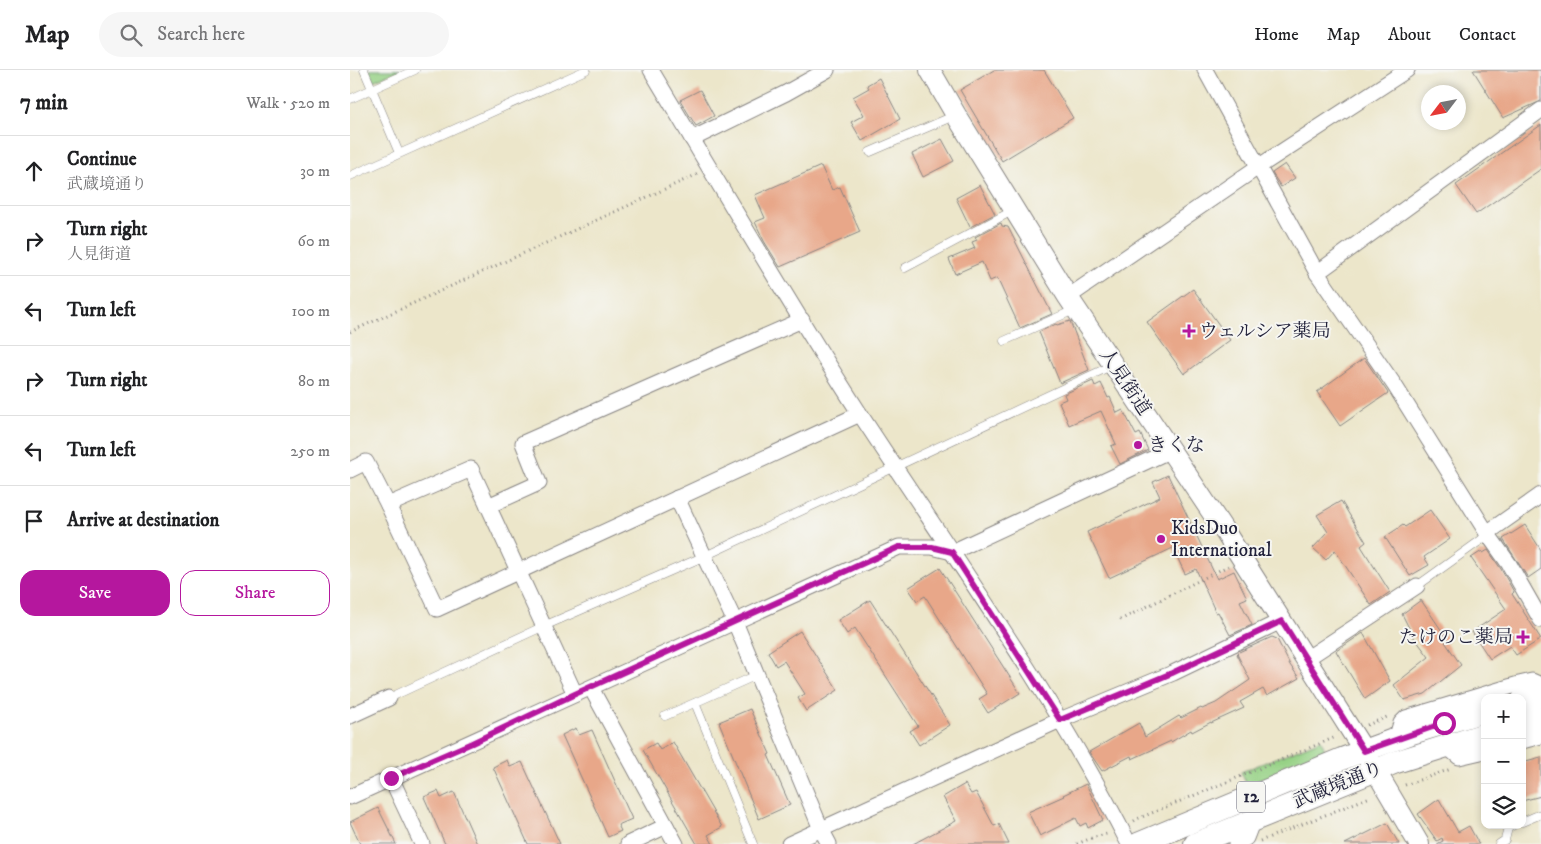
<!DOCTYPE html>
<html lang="en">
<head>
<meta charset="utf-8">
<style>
  :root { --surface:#fff; --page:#f6f6f6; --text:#202124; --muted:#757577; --line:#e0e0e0; --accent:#b5179e }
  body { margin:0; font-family:"IM FELL DW Pica","Noto Serif JP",serif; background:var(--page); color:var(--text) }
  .controls { position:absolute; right:15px; bottom:15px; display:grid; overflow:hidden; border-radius:10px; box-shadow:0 2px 8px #0003 }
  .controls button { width:45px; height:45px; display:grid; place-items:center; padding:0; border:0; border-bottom:1px solid var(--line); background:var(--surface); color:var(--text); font:25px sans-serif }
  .compass { position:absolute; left:1071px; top:15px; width:45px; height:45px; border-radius:50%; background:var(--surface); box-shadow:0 2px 8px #0003; rotate:238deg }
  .stop { position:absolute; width:15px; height:15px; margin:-11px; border:4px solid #b5179e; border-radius:50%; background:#fff }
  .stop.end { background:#b5179e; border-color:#fff; box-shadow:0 1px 5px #0008 }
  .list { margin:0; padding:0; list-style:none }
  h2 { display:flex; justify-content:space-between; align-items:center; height:65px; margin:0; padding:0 20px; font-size:21px }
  h2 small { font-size:16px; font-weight:400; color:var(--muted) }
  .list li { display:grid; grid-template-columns:32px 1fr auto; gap:15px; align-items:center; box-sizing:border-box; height:70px; padding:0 20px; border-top:1px solid var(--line) }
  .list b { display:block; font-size:19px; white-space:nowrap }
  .list p { margin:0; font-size:16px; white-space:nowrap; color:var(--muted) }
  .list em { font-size:16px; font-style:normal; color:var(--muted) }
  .actions { display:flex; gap:10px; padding:15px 20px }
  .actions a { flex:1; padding:11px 0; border:1px solid var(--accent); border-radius:15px; text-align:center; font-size:18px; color:var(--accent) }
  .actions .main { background:var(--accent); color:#fff }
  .icon { flex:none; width:28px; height:28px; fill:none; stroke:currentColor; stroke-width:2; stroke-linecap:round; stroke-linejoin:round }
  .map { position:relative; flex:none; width:1191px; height:774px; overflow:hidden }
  header { display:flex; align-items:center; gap:30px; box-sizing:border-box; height:70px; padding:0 25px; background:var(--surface); border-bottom:1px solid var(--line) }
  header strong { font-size:24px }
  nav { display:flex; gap:28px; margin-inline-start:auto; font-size:18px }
  .search { width:350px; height:45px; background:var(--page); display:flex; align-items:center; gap:12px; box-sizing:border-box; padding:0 18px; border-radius:28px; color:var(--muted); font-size:19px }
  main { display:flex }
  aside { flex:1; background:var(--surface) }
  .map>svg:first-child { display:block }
</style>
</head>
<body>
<header>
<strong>Map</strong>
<div class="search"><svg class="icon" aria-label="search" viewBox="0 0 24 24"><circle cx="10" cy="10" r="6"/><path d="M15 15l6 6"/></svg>Search here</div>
<nav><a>Home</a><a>Map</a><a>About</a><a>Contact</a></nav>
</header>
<main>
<aside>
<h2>7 min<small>Walk · 520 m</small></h2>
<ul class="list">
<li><svg class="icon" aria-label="ahead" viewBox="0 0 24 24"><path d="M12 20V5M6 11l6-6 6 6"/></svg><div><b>Continue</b><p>武蔵境通り</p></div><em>30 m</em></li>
<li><svg class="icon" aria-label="right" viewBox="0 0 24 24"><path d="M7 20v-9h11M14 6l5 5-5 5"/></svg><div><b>Turn right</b><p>人見街道</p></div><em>60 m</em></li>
<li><svg class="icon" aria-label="left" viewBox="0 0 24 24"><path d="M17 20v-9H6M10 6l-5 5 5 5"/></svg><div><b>Turn left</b></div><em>100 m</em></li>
<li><svg class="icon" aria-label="right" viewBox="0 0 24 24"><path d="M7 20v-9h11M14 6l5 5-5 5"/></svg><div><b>Turn right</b></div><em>80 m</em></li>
<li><svg class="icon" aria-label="left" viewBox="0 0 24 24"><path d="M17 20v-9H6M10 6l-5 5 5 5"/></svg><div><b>Turn left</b></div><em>250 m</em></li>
<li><svg class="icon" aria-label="arrive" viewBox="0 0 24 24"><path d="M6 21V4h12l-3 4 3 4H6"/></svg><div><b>Arrive at destination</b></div></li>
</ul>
<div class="actions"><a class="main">Save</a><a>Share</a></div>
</aside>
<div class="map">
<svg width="1191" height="774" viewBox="0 0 1191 774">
  <rect width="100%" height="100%" fill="#f6f6f2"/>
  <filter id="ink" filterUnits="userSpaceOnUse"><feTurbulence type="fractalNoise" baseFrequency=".02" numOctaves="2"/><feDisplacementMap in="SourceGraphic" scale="10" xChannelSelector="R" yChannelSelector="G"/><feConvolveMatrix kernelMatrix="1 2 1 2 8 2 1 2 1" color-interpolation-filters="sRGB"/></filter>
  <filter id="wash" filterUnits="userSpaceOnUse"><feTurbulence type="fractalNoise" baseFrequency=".0096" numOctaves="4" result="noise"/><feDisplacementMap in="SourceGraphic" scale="20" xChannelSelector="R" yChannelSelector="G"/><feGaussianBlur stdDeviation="1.12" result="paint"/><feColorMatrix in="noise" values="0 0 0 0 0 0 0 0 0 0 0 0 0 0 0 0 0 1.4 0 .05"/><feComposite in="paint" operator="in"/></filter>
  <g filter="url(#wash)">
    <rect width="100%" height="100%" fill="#ece6ca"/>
    <g fill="#97d286" stroke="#5c7a60">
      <path d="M19,0H50L23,11Z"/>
      <path d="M971,670L977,685L898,718L891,702Z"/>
    </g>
    <g id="blocks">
      <g fill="#e8a789">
        <path d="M644,0H694L723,48L652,91L610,20Z"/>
        <path d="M1123,0H1191V31L1153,48Z"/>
        <path d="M529,8L550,49L512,71L501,52L514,45L503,27L519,18L517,15Z"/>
        <path d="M350,20L364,46L346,56L330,30Z"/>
        <path d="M1191,55V99L1126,144L1106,115Z"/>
        <path d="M592,69L604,91L573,107L562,84Z"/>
        <path d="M935,94L945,108L931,117L922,103Z"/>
        <path d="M471,96L482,120L490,117L510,162L430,197L414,171L405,152L415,148L405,125Z"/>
        <path d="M630,115L645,144L620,157L606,128Z"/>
        <path d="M651,153L652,156L658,157L702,244L670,258L647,208L640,211L632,192L605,204L599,189L625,178L622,172L627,170L625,167Z"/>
        <path d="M843,219L880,270L834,304L797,252Z"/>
        <path d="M720,251L739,300L710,313L689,262L706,254L707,255Z"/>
        <path d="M1014,288L1038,323L990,356L967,322Z"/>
        <path d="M743,311L745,316L751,313L758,328L760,327L767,343L773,340L786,365L790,363L798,380L770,394L761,376L766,374L751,341L719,355L709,332L716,329L714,324Z"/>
        <path d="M818,405L867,509L884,501L897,528L890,531L902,555L880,565L868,542L866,543L846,499L835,504L823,478L759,508L737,462L810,427L803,412Z"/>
        <path d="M991,431L1016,472L1011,476L1040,522L1021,535L985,480L976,490L963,478L978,462L967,445Z"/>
        <path d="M1080,440L1100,469L1074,487L1079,495L1060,506L1035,467L1053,455L1055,457Z"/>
        <path d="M1175,455L1191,480V499L1178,508L1153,469Z"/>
        <path d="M1138,480L1151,499L1164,522L1162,524L1191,569L1166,585L1160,576L1140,589L1122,562L1156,539L1121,488L1132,481L1133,483Z"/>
        <path d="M590,498L670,623L638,643L629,629L637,624L575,526L567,531L558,518Z"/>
        <path d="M520,530L600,655L569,675L560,661L568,656L505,558L497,564L488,550Z"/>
        <path d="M1071,530L1098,570L1095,572L1111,595L1075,624L1054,630L1044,615L1079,587L1063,566L1052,544Z"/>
        <path d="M450,561L488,620L456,641L448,628L455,624L434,591L426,596L418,582Z"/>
        <path d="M1013,563L1040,611L1015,629L986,581Z"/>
        <path d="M922,567L927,569L940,595L949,608L917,626L913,619L890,632L894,638L861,653V652L842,662L841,660L821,672V671L782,689L781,686L752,701L739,682L789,653L795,667L829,646L831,648L851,638L852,639L866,633L900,610L887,584L889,582Z"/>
        <path d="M400,639L420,684L418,685L440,735L409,749L369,652Z"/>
        <path d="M226,658L229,665L242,660L282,749L268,755L271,761L258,767L212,665Z"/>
        <path d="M323,672L372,757L358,765L363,774H347L293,680L306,673L310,680Z"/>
        <path d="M1191,687V726L1172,731V692Z"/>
        <path d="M157,690L160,697L172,692L210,774H178L143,697Z"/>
        <path d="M615,714L621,724L626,722L644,756L649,754L659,774H563L606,751L593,727Z"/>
        <path d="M736,714L753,750L738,758L736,753L730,756L726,748L690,766L678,742L714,726L713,725Z"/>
        <path d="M88,721L91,728L104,722L127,774H95L74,727Z"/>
        <path d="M1089,729L1108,762L1119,756L1129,774H1087L1093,771L1092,768L1087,771L1068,744Z"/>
        <path d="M28,738L46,774H10L0,752Z"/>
        <path d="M1037,753L1049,774H995Z"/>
      </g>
    </g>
  </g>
  <g filter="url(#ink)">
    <use href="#blocks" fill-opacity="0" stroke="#878482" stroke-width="1"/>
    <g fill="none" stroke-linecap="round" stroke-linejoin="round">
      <defs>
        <g id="service">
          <path d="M14,0L49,83"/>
          <path d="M0,29L65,0"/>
          <path d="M520,82L606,45"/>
          <path d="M0,106L236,0"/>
          <path d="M555,198L664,140"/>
          <path d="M654,271L724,240"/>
          <path d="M1067,516L1131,470L1137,463"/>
          <path d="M39,628L194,556L355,486L763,295"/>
          <path d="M345,633L403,774"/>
          <path d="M315,646L407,605"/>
          <path d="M1172,752L1191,744"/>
          <path d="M1149,774L1155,770L1158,758L1164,755"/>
        </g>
        <g id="minor">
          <path d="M301,0C370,115 437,231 510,344C602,485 702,623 779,774"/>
          <path d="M855,0L967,203L1045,316L1137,463L1159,494L1191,550"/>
          <path d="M342,69L436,23L477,0"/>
          <path d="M967,203L1191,40"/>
          <path d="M718,227L908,97L1057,0"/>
          <path d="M0,400L16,392L38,435L121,399L225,624"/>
          <path d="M327,428L385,552L471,759L479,774"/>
          <path d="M38,435L87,539L510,344"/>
          <path d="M138,436L189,413L173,373L452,250"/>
          <path d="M1137,463L1191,425"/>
          <path d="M956,589L1067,516"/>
          <path d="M241,618L326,774"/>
          <path d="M0,646L39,628"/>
          <path d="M1046,669L1051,653L1056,648L1169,614L1182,611L1191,615"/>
          <path d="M1172,671L1191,666"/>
          <path d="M1095,675L1109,687L1135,681"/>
          <path d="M41,708L72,774"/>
          <path d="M0,727L549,477H582L602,482L821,380"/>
          <path d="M278,774L316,756"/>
          <path d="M439,774L710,650L823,603L931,551"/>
          <path d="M886,774L896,768L903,750"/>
        </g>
        <path id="secondary" d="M580,0L606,45L718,227L877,465L1014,681L1069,774"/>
        <g id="primary">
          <path d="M1172,631L1191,626"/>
          <path d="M1172,653L1191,648"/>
          <path d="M788,774L992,689L1062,663L1135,641"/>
          <path d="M845,774L1046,692L1135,664"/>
        </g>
      </defs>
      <use href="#service" stroke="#878482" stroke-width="9"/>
      <use href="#minor" stroke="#878482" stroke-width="17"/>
      <use href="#secondary" stroke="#878482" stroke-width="22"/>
      <use href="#primary" stroke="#878482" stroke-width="24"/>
      <g stroke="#878482" stroke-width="3" stroke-dasharray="1 4" stroke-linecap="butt">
        <path d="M0,262L348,104"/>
        <path d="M770,550L878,496"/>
        <path d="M1017,655L1037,647"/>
        <path d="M1055,715L1101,699"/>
        <path d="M784,751L787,749L986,667"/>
        <path d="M910,771L1020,727"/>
        <path d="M727,774L744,767L757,764"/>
      </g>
      <use href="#service" stroke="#fff" stroke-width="8"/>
      <use href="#minor" stroke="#fff" stroke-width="15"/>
      <use href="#secondary" stroke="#fff" stroke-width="20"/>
      <use href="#primary" stroke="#fff" stroke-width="22"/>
    </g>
  </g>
  <g fill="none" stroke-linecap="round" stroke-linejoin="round" filter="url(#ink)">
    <path stroke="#b5179e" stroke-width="6" d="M41,708L122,673L225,624L549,477H582L602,482L710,650L822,603L932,551L1014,681L1094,653"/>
  </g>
  <g fill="#b5179e" stroke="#f6f6f2" stroke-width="2">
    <path d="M836.5 253.5h5v5h5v5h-5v5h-5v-5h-5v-5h5z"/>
    <circle cx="788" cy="375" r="5"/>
    <circle cx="811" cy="469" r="5"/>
    <path d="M1170.5 559.5h5v5h5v5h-5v5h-5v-5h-5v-5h5z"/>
  </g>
  <g text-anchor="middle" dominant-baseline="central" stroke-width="4" stroke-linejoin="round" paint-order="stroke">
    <rect fill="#f6f6f2" stroke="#626272" stroke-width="1" x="887" y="711.5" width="28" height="31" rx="4"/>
    <g font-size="18" font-weight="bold" fill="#22223b">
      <text x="901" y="727">12</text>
    </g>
    <g font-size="19" fill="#22223b" stroke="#f6f6f2" text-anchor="start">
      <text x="849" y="261">ウェルシア薬局</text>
      <text x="798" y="375">きくな</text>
      <text x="821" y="458">KidsDuo<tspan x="821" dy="22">International</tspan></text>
      <text x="1163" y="567" text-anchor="end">たけのこ薬局</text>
    </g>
    <g font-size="19" fill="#22223b" stroke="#f6f6f2">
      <text transform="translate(775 312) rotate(56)">人見街道</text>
      <text transform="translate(988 715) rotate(-22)">武蔵境通り</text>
    </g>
  </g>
</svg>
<div class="controls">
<button>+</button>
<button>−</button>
<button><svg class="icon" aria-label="layers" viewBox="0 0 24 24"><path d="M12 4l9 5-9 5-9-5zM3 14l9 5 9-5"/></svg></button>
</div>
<svg class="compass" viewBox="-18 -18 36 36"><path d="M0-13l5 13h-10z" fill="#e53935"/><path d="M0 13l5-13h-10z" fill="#757577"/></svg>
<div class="stop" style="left:1094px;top:653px"></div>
<div class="stop end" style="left:41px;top:708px"></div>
</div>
</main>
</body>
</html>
